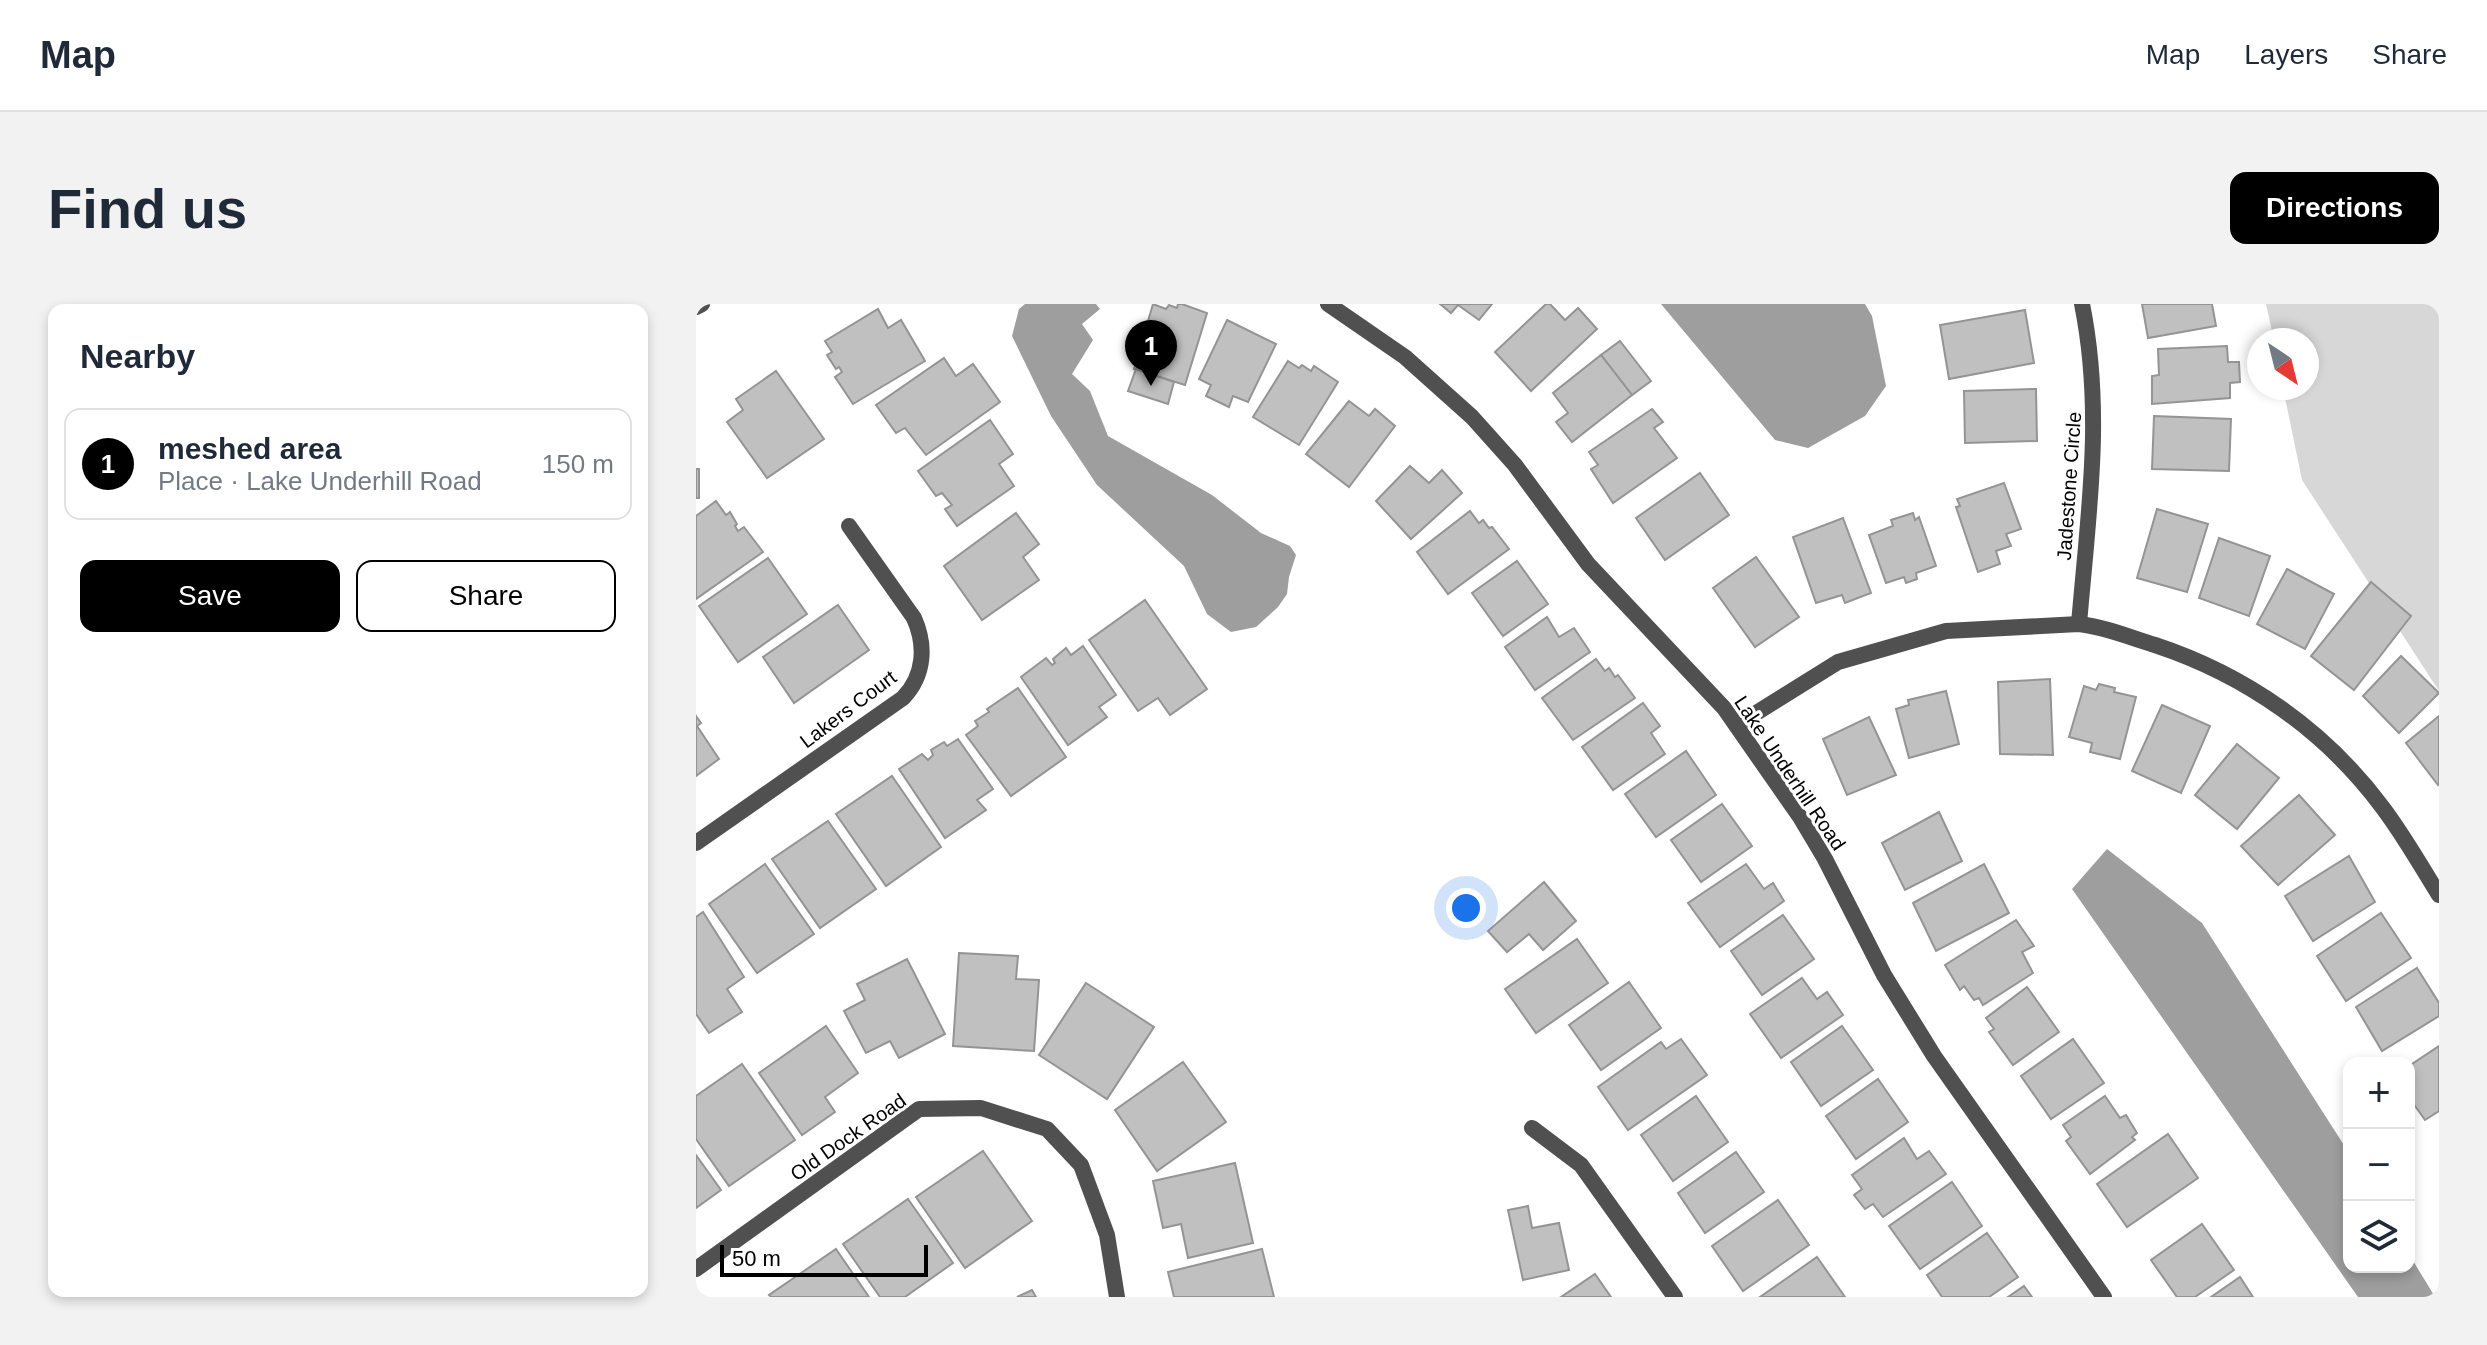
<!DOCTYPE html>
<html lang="en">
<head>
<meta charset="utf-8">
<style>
  :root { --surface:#fff; --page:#f2f2f3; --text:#1f2937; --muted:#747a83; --line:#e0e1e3; --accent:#000 }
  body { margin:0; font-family:Arial,sans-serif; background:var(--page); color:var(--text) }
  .controls { position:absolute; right:24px; bottom:24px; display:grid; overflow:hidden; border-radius:16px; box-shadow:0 4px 12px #0003 }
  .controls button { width:72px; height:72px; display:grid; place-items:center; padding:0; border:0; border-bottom:2px solid var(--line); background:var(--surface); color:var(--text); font:40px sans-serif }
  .compass { position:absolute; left:1551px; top:24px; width:72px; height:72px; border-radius:50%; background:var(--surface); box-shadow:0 4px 12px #0003; rotate:145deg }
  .scale { position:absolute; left:24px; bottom:20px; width:208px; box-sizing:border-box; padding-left:8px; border:4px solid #000; border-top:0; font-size:22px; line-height:28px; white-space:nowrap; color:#000; -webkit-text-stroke:6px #fff; paint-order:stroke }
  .you { position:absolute; left:770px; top:604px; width:28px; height:28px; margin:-20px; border:6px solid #fff; border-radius:50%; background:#1a73e8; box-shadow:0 0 0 12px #1a73e833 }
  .badge { display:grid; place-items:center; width:52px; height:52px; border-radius:50%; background:var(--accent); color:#fff; font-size:26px; font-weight:700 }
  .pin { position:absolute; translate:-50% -66px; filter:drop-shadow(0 2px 4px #0008) }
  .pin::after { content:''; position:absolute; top:42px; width:28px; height:24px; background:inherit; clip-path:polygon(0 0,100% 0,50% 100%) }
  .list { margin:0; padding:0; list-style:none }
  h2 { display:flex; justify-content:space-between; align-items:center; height:104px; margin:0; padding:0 32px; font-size:34px }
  h2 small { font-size:26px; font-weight:400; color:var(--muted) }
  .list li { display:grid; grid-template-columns:52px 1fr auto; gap:24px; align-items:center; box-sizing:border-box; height:112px; margin:0 16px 16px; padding:0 16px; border:2px solid var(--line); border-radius:16px }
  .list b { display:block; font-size:30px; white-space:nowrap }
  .list p { margin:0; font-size:26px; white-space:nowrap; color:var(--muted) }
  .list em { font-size:26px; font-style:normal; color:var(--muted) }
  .actions { display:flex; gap:16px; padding:24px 32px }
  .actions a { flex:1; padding:18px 0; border:2px solid var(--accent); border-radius:16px; text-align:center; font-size:28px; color:var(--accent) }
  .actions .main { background:var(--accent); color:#fff }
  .icon { flex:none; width:44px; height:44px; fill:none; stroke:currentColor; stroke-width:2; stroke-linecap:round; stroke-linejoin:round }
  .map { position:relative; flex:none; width:1743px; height:993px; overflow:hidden; border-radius:16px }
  header { display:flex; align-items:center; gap:48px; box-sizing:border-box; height:112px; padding:0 40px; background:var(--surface); border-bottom:2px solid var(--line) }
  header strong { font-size:38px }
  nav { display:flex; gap:44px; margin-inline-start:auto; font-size:28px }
  .intro { display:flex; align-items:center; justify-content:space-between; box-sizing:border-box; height:192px; padding:0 48px }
  h1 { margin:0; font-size:56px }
  .button { padding:20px 36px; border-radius:16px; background:var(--accent); color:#fff; font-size:28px; font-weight:700 }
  main { display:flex; gap:48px; padding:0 48px }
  aside { flex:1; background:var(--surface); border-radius:16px; box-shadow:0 4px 12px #0003 }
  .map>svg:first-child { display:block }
</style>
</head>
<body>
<header>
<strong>Map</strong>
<nav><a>Map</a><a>Layers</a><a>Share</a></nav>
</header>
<div class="intro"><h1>Find us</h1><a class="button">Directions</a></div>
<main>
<aside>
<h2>Nearby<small></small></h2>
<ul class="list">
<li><span class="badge">1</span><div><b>meshed area</b><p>Place · Lake Underhill Road</p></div><em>150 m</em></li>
</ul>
<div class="actions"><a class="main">Save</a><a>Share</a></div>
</aside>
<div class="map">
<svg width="1743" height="993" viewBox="0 0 1743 993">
  <rect width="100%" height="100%" fill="#fff"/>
  <path fill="#d7d7d7" d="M1570,0H1743V387L1606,176L1587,84H1611V36H1578Z"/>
  <g fill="#9e9e9e">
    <path d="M329,0H400L404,5L386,20L397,36L376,70L394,87L412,132L516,191L565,229L594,242L600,251L593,273L591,290L582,303L560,323L535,328L511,310L488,262L401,181L355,112L316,32L323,5Z"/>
    <path d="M965,0H1169L1176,12L1190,82L1169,112L1112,144L1079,136Z"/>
    <path d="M1411,545L1506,619L1653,849V963H1713V950L1739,993H1662L1376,585Z"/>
  </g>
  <g fill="#c0c0c0" stroke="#949494" stroke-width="2">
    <path d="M457,0L470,5L473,1L481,4L482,0H486L511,9L489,81L438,65Z"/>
    <path d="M744,0H796L783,16L762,1L755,9Z"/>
    <path d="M850,0H854L869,16L882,4L901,25L835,87L799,48Z"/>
    <path d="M1446,0H1516L1520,22L1452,34Z"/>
    <path d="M182,5L192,24L205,16L229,57L157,100L139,73L146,68L143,63L140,65L131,51L136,48L129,37Z"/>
    <path d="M1329,6L1338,59L1253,75L1244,21Z"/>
    <path d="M531,16L580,40L552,98L537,92L533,103L510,92L515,81L503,75Z"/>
    <path d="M924,37L955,77L936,91L905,51Z"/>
    <path d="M1531,42L1532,58H1543L1544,78L1534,79V94L1456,100V72L1463,71L1462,45Z"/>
    <path d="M905,51L936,91L876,138L860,118L872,109L857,89Z"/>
    <path d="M248,54L260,72L277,60L304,98L230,151L209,124L200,129L180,101Z"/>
    <path d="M592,57L603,64L606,61L615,67L618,62L642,78L603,141L557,113Z"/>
    <path d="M440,65L478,78L472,100L432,87Z"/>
    <path d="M80,67L128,135L71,174L31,118L47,106L40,95Z"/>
    <path d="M1340,85L1341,137L1269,139L1268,87Z"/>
    <path d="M653,97L673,112L679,105L699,122L653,183L610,150Z"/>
    <path d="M956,105L967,118L958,124L981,154L917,199L895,165L902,161L893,148Z"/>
    <path d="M1458,112L1535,115L1533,167L1456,165Z"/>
    <path d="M294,116L317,150L303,160L318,182L261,222L249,205L256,201L246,189L240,192L222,167Z"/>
    <path d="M714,162L733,179L746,166L766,189L715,235L680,197Z"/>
    <rect x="0" y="165" width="3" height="29"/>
    <path d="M1004,169L1033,211L969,256L940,214Z"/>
    <path d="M1308,179L1325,225L1310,230L1315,242L1300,247L1304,260L1282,268L1260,203L1264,202L1261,195Z"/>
    <path d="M20,197L30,211L34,208L41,220L39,222L42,227L48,223L67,248L0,295V212Z"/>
    <path d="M1461,205L1512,220L1491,288L1441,274Z"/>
    <path d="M774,207L783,219L787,216L793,224L796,223L813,245L752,290L721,248Z"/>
    <path d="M320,209L343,240L327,253L343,276L286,316L248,262Z"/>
    <path d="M1217,209L1219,216L1223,213L1240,262L1220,269L1221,275L1210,279L1208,273L1190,279L1173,231L1197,222L1195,216Z"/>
    <path d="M1147,214L1175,289L1149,299L1146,291L1120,299L1097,233Z"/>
    <path d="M1523,234L1574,252L1553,312L1503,294Z"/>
    <path d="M1060,253L1103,313L1059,343L1017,284Z"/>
    <path d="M72,254L111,310L42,358L3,302Z"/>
    <path d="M821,257L852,300L807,332L776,289Z"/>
    <path d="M1591,265L1638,290L1609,345L1561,320Z"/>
    <path d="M1675,278L1715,312L1658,386L1615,352Z"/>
    <path d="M449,296L511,385L474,411L462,394L442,407L393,336Z"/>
    <path d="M142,301L173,346L98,399L67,353Z"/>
    <path d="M851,313L863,333L878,324L894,348L839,386L809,343Z"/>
    <path d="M387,342L420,391L403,403L411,413L372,441L325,373L350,354L356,361L359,359L357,355L370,344L375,351Z"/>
    <path d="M1705,352L1743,389L1703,429L1667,392Z"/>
    <path d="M900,355L909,367L913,364L919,373L922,371L939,394L877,436L846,394Z"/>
    <path d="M1354,375L1357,451L1304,450L1302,378Z"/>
    <path d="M1403,380L1419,384L1418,388L1440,393L1424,455L1394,448L1396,439L1373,433L1388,382L1400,386Z"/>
    <path d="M322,384L370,453L315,492L270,431L282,422L279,417L293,408L291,405Z"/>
    <path d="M1250,387L1263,440L1213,454L1200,405L1213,401L1212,396Z"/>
    <path d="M947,399L964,422L955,429L969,450L917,486L886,443Z"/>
    <path d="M1466,401L1514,422L1485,489L1436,467Z"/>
    <path d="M0,412L5,419L1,422L23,455L0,472Z"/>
    <path d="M1743,412V480L1742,481L1710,439Z"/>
    <path d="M1173,413L1200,471L1151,491L1127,435Z"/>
    <path d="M262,435L297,485L281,496L290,506L249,534L203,465L226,450L232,456L237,451L235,446L248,438L251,442Z"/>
    <path d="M1541,440L1583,474L1541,525L1499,491Z"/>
    <path d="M990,447L1020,491L960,533L929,490Z"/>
    <path d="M196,472L245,543L190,582L140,510Z"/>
    <path d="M1603,491L1639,531L1582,581L1545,542Z"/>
    <path d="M1026,500L1056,542L1005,578L975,536Z"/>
    <path d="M1243,508L1266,557L1209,586L1186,539Z"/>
    <path d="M132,517L180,585L124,624L76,555Z"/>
    <path d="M1653,552L1679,598L1617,637L1589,592Z"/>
    <path d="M69,560L118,630L61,669L13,600Z"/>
    <path d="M1050,560L1068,585L1077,579L1088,597L1024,643L992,599Z"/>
    <path d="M1288,560L1313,609L1240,647L1217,599Z"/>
    <path d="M848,578L880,617L847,646L833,630L811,648L792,627Z"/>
    <path d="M7,608L48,673L31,685L46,708L13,729L0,710V613Z"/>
    <path d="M1685,609L1715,654L1650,697L1621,652Z"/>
    <path d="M1087,611L1118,655L1066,691L1035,647Z"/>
    <path d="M1320,616L1338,642L1326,648L1337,669L1287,701L1283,694L1278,696L1268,682L1264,686L1249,661Z"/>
    <path d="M881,635L912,679L840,729L809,685Z"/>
    <path d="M263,649L322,652L320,675L343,676L338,747L257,742Z"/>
    <path d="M211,655L249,730L203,754L194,737L170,749L148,707L169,696L161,680Z"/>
    <path d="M1721,664L1743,699V712L1686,747L1660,703Z"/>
    <path d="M1106,674L1121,695L1131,688L1147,711L1085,754L1054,710Z"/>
    <path d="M933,678L965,724L905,766L873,721Z"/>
    <path d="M390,679L458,723L411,795L343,751Z"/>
    <path d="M1331,683L1363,728L1317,761L1293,728L1298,725L1290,714Z"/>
    <path d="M130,722L162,769L129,793L139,808L106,831L63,769Z"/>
    <path d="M1146,722L1177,766L1125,802L1095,758Z"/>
    <path d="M985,735L1011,771L932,826L902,783L965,738L970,745Z"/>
    <path d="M1377,735L1408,779L1355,815L1325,772Z"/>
    <path d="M1743,742V807L1729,816L1719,802L1713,806V762Z"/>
    <path d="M487,758L530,818L461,867L419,806Z"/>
    <path d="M46,760L99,836L33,882L0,835V792Z"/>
    <path d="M1182,775L1212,818L1160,855L1130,812Z"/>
    <path d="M1000,792L1032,838L977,877L945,831Z"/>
    <path d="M1409,792L1424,814L1430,811L1441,829L1436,833L1439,836L1394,870L1370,837L1375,833L1367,821Z"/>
    <path d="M1472,830L1502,874L1431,923L1401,880Z"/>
    <path d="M1208,834L1221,855L1233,847L1250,870L1187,913L1177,900L1169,905L1158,891L1166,885L1156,871Z"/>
    <path d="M287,847L336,917L269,964L220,893Z"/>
    <path d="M1040,848L1068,888L1009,929L982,889Z"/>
    <path d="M0,851L25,886L0,904Z"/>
    <path d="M539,859L557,939L492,954L485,920L467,924L457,877Z"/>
    <path d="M1256,878L1286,922L1224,965L1193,922Z"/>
    <path d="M212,895L257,959L209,993H184L147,940Z"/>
    <path d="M1082,896L1113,941L1047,987L1016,942Z"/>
    <path d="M832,902L836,924L863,919L873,966L827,976L812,906Z"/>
    <path d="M1506,920L1538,966L1499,993H1481L1455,956Z"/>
    <path d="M1291,929L1322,973L1293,993H1246L1231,971Z"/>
    <path d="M140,945L173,993H75L73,991Z"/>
    <path d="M566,945L578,993H478L472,968Z"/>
    <path d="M1121,953L1149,993H1064Z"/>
    <path d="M899,970L915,993H865Z"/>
    <path d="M1544,973L1557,993H1515Z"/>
    <path d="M1328,982L1336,993H1312Z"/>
    <path d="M336,986L340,993H321Z"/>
  </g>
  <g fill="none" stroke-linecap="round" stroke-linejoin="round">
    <g stroke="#505050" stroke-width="16">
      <path d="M632,0L709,53L776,113L819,161L892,260L1028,404L1104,513L1129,555L1188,671L1238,752L1408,993"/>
      <path d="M1383,320C1392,211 1408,109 1386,0"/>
      <path d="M1041,421L1142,358L1250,327L1383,320C1409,323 1433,333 1459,341C1550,371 1630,427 1687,504C1708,532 1725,562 1743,591"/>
      <path d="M0,539L207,394C229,371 230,341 218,314L153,222"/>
      <path d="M836,824L885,861L979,993"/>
      <path d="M0,965L223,805L285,804L351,825L385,861L411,931L421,993"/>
    </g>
    <path stroke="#505050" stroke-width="16" d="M0,3L6,0"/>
  </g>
  <g text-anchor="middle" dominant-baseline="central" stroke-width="6" stroke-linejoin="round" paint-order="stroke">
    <g font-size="20" fill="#000" stroke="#fff">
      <text transform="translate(1373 182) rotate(-86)">Jadestone Circle</text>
      <text transform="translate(152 405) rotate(-37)">Lakers Court</text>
      <text transform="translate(1094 469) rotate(56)">Lake Underhill Road</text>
      <text transform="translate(152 833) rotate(-35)">Old Dock Road</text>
    </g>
  </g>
</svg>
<div class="controls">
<button>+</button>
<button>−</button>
<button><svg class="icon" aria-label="layers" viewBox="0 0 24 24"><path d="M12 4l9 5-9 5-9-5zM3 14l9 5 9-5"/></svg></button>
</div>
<svg class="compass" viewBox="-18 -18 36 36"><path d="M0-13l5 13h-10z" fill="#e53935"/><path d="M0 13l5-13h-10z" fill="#747a83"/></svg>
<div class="scale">50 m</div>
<div class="you"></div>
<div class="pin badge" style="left:455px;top:82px">1</div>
</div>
</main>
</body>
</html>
